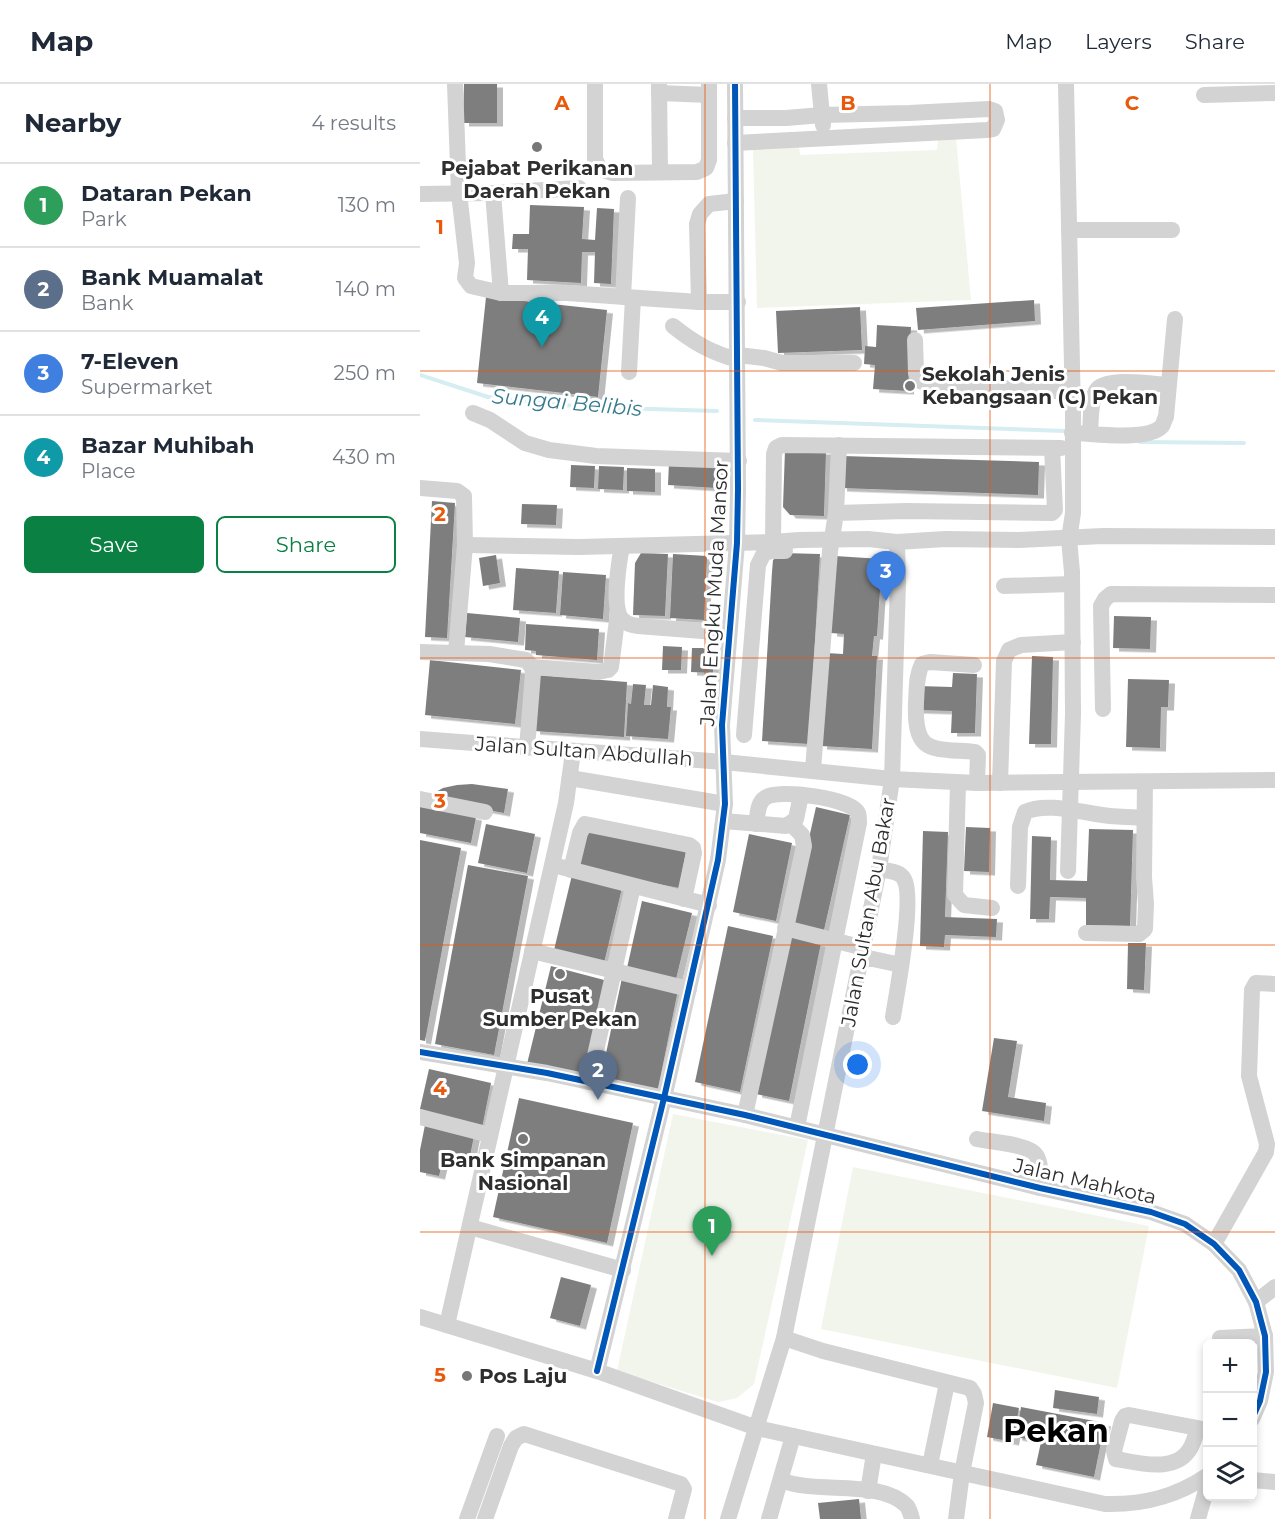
<!DOCTYPE html>
<html lang="en">
<head>
<meta charset="utf-8">
<style>
  :root { --surface:#fff; --page:#f2f2f3; --text:#1f2937; --muted:#747a83; --line:#e0e1e3; --accent:#0b8043 }
  body { margin:0; font-family:Montserrat,sans-serif; background:var(--page); color:var(--text) }
  .controls { position:absolute; right:18px; bottom:18px; display:grid; overflow:hidden; border-radius:9px; box-shadow:0 3px 9px #0003 }
  .controls button { width:54px; height:54px; display:grid; place-items:center; padding:0; border:0; border-bottom:2px solid var(--line); background:var(--surface); color:var(--text); font:30px sans-serif }
  .you { position:absolute; left:438px; top:981px; width:21px; height:21px; margin:-15px; border:4px solid #fff; border-radius:50%; background:#1a73e8; box-shadow:0 0 0 9px #1a73e833 }
  .badge { display:grid; place-items:center; width:39px; height:39px; border-radius:50%; background:var(--accent); color:#fff; font-size:20px; font-weight:700 }
  .pin { position:absolute; translate:-50% -50px; filter:drop-shadow(0 2px 3px #0008) }
  .pin::after { content:''; position:absolute; top:32px; width:21px; height:18px; background:inherit; clip-path:polygon(0 0,100% 0,50% 100%) }
  .list { margin:0; padding:0; list-style:none }
  h2 { display:flex; justify-content:space-between; align-items:center; height:78px; margin:0; padding:0 24px; font-size:26px }
  h2 small { font-size:20px; font-weight:400; color:var(--muted) }
  .list li { display:grid; grid-template-columns:39px 1fr auto; gap:18px; align-items:center; box-sizing:border-box; height:84px; padding:0 24px; border-top:2px solid var(--line) }
  .list b { display:block; font-size:22px; white-space:nowrap }
  .list p { margin:0; font-size:20px; white-space:nowrap; color:var(--muted) }
  .list em { font-size:20px; font-style:normal; color:var(--muted) }
  .actions { display:flex; gap:12px; padding:18px 24px }
  .actions a { flex:1; padding:14px 0; border:2px solid var(--accent); border-radius:9px; text-align:center; font-size:21px; color:var(--accent) }
  .actions .main { background:var(--accent); color:#fff }
  .icon { flex:none; width:33px; height:33px; fill:none; stroke:currentColor; stroke-width:2; stroke-linecap:round; stroke-linejoin:round }
  .map { position:relative; flex:none; width:855px; height:1435px; overflow:hidden }
  header { display:flex; align-items:center; gap:36px; box-sizing:border-box; height:84px; padding:0 30px; background:var(--surface); border-bottom:2px solid var(--line) }
  header strong { font-size:28px }
  nav { display:flex; gap:33px; margin-inline-start:auto; font-size:21px }
  main { display:flex }
  aside { flex:1; background:var(--surface) }
  .map>svg:first-child { display:block }
</style>
</head>
<body>
<header>
<strong>Map</strong>
<nav><a>Map</a><a>Layers</a><a>Share</a></nav>
</header>
<main>
<aside>
<h2>Nearby<small>4 results</small></h2>
<ul class="list">
<li><span class="badge" style="background:#2e9e5b">1</span><div><b>Dataran Pekan</b><p>Park</p></div><em>130 m</em></li>
<li><span class="badge" style="background:#5c6f8a">2</span><div><b>Bank Muamalat</b><p>Bank</p></div><em>140 m</em></li>
<li><span class="badge" style="background:#3f7fe0">3</span><div><b>7-Eleven</b><p>Supermarket</p></div><em>250 m</em></li>
<li><span class="badge" style="background:#0f9aa8">4</span><div><b>Bazar Muhibah</b><p>Place</p></div><em>430 m</em></li>
</ul>
<div class="actions"><a class="main">Save</a><a>Share</a></div>
</aside>
<div class="map">
<svg width="855" height="1435" viewBox="0 0 855 1435">
  <defs>
    <filter id="shadow"><feDropShadow dx="6" dy="3.5" stdDeviation="0" flood-color="#0004"/></filter>
  </defs>
  <rect width="100%" height="100%" fill="#fff"/>
  <g fill="#f2f5eb">
    <path d="M536,54L551,216L337,224L333,64L379,61L380,71L517,66L518,56Z"/>
    <path d="M253,1030L388,1056L334,1300L317,1314L298,1318L197,1287Z"/>
    <path d="M433,1083L729,1142L697,1304L401,1245Z"/>
  </g>
  <g fill="none" stroke-linecap="round" stroke-linejoin="round">
    <g stroke="#d6edf2" stroke-width="4">
      <path d="M0,291L68,313L164,323L297,327"/>
      <path d="M335,336L645,347"/>
      <path d="M720,358L824,359"/>
    </g>
  </g>
  <g fill="#7e7e7e" filter="url(#shadow)">
    <path d="M44,0H77V39H43Z"/>
    <path d="M110,121L164,123L162,155L175,156L177,124L194,125L191,200L174,199L175,168H162L161,199L107,196L108,165H92L93,150H109Z"/>
    <path d="M66,213L187,226L178,313L57,299Z"/>
    <path d="M614,216L615,237L498,246L496,224Z"/>
    <path d="M440,223L442,266L358,269L356,227Z"/>
    <path d="M457,241L491,243L488,307L453,305L455,281L444,280L445,262L456,263Z"/>
    <path d="M365,366L406,367L404,432L370,431L363,423Z"/>
    <path d="M422,372L619,378L618,411L421,404Z"/>
    <path d="M249,378L297,381L296,404L248,401Z"/>
    <path d="M151,381L175,382L174,404L150,403Z"/>
    <path d="M179,382L204,383L203,406L178,405Z"/>
    <path d="M207,384L235,385V408L207,407Z"/>
    <path d="M12,417L35,419L27,554L5,553Z"/>
    <path d="M102,420L137,421L136,441L101,440Z"/>
    <path d="M221,469L248,470L245,532L213,531L215,479Z"/>
    <path d="M362,469L400,470L389,660L342,657L352,488L353,476Z"/>
    <path d="M253,470L287,472L284,536L250,534Z"/>
    <path d="M76,471L80,499L63,502L59,474Z"/>
    <path d="M415,472L462,475L457,552H454L452,572H457L452,665L401,662L406,569L423,570L424,550L411,549Z"/>
    <path d="M96,484L139,487L136,529L93,526Z"/>
    <path d="M143,488L186,491L183,535L140,531Z"/>
    <path d="M47,529L100,534L98,558L45,553Z"/>
    <path d="M694,532L731,533L730,565L693,564Z"/>
    <path d="M106,540L179,545L177,576L116,571V567L105,566Z"/>
    <path d="M243,562L262,563L261,586H242Z"/>
    <path d="M272,564H283L294,572L293,589L271,588Z"/>
    <path d="M612,572L633,573L631,660H609Z"/>
    <path d="M10,576L101,586L95,640L5,631Z"/>
    <path d="M533,589L557,590L555,649H531L532,627L497,626L498,602L532,603Z"/>
    <path d="M118,591L207,598L204,653L114,647Z"/>
    <path d="M708,595L749,596L748,623H741L740,664L706,663Z"/>
    <path d="M213,600L226,601L224,621H231L233,601L248,603L247,623H251L248,655L206,652L208,619L211,620Z"/>
    <path d="M52,700L88,705L84,729L9,715L14,709L23,704L37,701Z"/>
    <path d="M0,721L56,733L51,759L0,749Z"/>
    <path d="M396,723L430,731L404,846L370,839Z"/>
    <path d="M66,740L115,750L107,789L58,779Z"/>
    <path d="M546,743L570,744L569,788L544,787Z"/>
    <path d="M669,745L713,746L710,842L666,841V814L630,813L629,835H610L612,752L631,753L630,796L667,797Z"/>
    <path d="M165,747L266,767L259,804L157,784Z"/>
    <path d="M503,747L528,748L525,833L577,835L576,853L525,851L524,863L500,862Z"/>
    <path d="M329,750L372,759L356,837L313,828Z"/>
    <path d="M0,756L41,764L5,957L0,956Z"/>
    <path d="M48,781L108,792L74,971L15,960Z"/>
    <path d="M152,791L202,804L184,879L134,866Z"/>
    <path d="M222,817L272,829L256,895L207,884Z"/>
    <path d="M308,842L353,852L320,1008L275,998Z"/>
    <path d="M368,852L401,859L369,1017L336,1010Z"/>
    <path d="M708,859H726L724,906L707,905Z"/>
    <path d="M131,882L188,897L164,995L107,980Z"/>
    <path d="M202,894L258,906L238,1005L181,993Z"/>
    <path d="M574,954L597,957L588,1013L626,1019L624,1037L562,1027Z"/>
    <path d="M9,985L71,999L62,1044L0,1025Z"/>
    <path d="M99,1014L213,1039L187,1159L73,1133Z"/>
    <path d="M5,1041L54,1052L50,1072L25,1067L19,1092L0,1088V1066Z"/>
    <path d="M141,1193L171,1201L160,1242L130,1234Z"/>
    <path d="M635,1306L679,1313L677,1330L633,1324Z"/>
    <path d="M573,1319L599,1324L593,1358L567,1353Z"/>
    <path d="M601,1323L685,1339L674,1393L616,1381L621,1358L596,1353Z"/>
    <path d="M439,1415L441,1435H400L398,1419Z"/>
  </g>
  <g fill="none" stroke-linecap="round" stroke-linejoin="round">
    <g stroke="#d3d3d3" stroke-width="16">
      <path d="M35,0L39,109L47,179L45,194L51,202L81,209H147L279,218H318"/>
      <path d="M175,0V75L180,85L192,89L277,88L286,84L289,76V0"/>
      <path d="M239,0L240,88"/>
      <path d="M399,0L403,41"/>
      <path d="M646,0L653,329V429L649,455L652,488L653,630L648,787"/>
      <path d="M239,9L289,11"/>
      <path d="M784,11L855,9"/>
      <path d="M315,34H366L402,31L489,29L569,25L575,27L577,36L573,45L567,46L315,59"/>
      <path d="M73,109L81,209"/>
      <path d="M0,110L73,109L159,104"/>
      <path d="M649,146H752"/>
      <path d="M203,213L208,114"/>
      <path d="M279,218L277,140L280,130L289,120L316,117"/>
      <path d="M253,242C274,259 292,269 318,276"/>
      <path d="M495,256L496,289L500,297L508,300L652,308"/>
      <path d="M318,271L344,274L362,279H434"/>
      <path d="M209,288L213,214"/>
      <path d="M53,329L70,336L105,359L129,366L176,372L319,377"/>
      <path d="M652,349C672,349 728,358 742,342C744,339 744,336 746,333L755,235"/>
      <path d="M670,349C671,336 670,319 676,307C684,292 733,300 748,301"/>
      <path d="M0,404L37,407L44,412L45,461L36,568"/>
      <path d="M416,429L419,361"/>
      <path d="M353,458L354,370L356,364L362,361L641,364"/>
      <path d="M45,461L159,463L353,458L379,456L448,455L477,458L525,455L599,456L683,452L855,453"/>
      <path d="M202,462C199,478 192,521 201,534C206,540 211,541 218,542L308,549"/>
      <path d="M584,502L652,500"/>
      <path d="M0,568L69,570L106,576L112,583L113,589L107,664"/>
      <path d="M554,581L510,578L502,580C496,592 497,605 496,618C494,671 511,664 555,668L558,671L557,699"/>
      <path d="M112,583L178,588L188,586L191,583L198,528"/>
      <path d="M683,625L681,522L685,515L691,510L855,511"/>
      <path d="M324,651L338,481L344,469L352,467H365"/>
      <path d="M0,655L304,678L472,695L557,699L855,696"/>
      <path d="M393,686L410,467L416,429L486,427L632,429L635,426L632,364"/>
      <path d="M150,694L305,720"/>
      <path d="M538,699L535,811L544,821L572,824"/>
      <path d="M580,699L584,577L589,566L601,561L653,558"/>
      <path d="M0,715L65,728"/>
      <path d="M303,737L366,742L376,735L381,711"/>
      <path d="M336,740C338,731 337,719 345,714C357,704 431,714 438,729C439,731 439,737 439,739L377,1043"/>
      <path d="M141,783L289,821"/>
      <path d="M459,785C467,787 480,787 484,795C495,814 477,907 473,933"/>
      <path d="M151,786L160,749L165,740L269,761L273,764L274,769L264,815"/>
      <path d="M598,802L600,743L605,728C627,717 666,730 690,732C702,733 713,733 724,734"/>
      <path d="M365,844L444,864"/>
      <path d="M666,849L719,850L725,845L726,820L724,793L725,698"/>
      <path d="M112,867L269,905"/>
      <path d="M442,875H453L481,881"/>
      <path d="M0,968L127,989L325,1031L620,1104L731,1128L765,1140L794,1160L819,1186L836,1218L845,1252L846,1288L840,1317L832,1335"/>
      <path d="M169,998L213,802"/>
      <path d="M325,1031L384,762L382,751L371,740"/>
      <path d="M0,1033L70,1051"/>
      <path d="M557,1055C570,1058 609,1060 616,1071C622,1080 620,1094 620,1104"/>
      <path d="M50,1143L203,1186"/>
      <path d="M794,1160L846,1068L847,1060L829,992L832,906L836,899L855,900"/>
      <path d="M836,1218L855,1203"/>
      <path d="M0,1233L177,1287L337,1344L685,1420C723,1421 756,1413 788,1391"/>
      <path d="M27,1241L132,781L146,719L153,668"/>
      <path d="M364,1254L403,1267L550,1304L554,1310L556,1319L542,1389L536,1435"/>
      <path d="M800,1254L845,1252"/>
      <path d="M177,1287L244,1014L298,776L305,720L302,641L317,459L318,405L315,0"/>
      <path d="M778,1344C776,1350 774,1357 771,1363C757,1390 719,1379 696,1375L694,1367L702,1337L705,1332L709,1331L788,1346"/>
      <path d="M510,1381L527,1299"/>
      <path d="M361,1396C396,1411 460,1394 487,1422C489,1425 491,1431 492,1435"/>
      <path d="M832,1396L855,1398"/>
      <path d="M448,1407L454,1370"/>
      <path d="M47,1435L77,1352"/>
      <path d="M65,1435L91,1362L96,1354L104,1350L261,1400L264,1405L256,1435"/>
      <path d="M308,1435L364,1254L459,785L472,695L478,498L477,458"/>
      <path d="M349,1435L373,1352"/>
      <path d="M778,1435L788,1399"/>
    </g>
    <defs>
      <g id="cycleway">
        <path d="M0,968L127,989L325,1031L620,1104L731,1128L765,1140L794,1160L819,1186L836,1218L845,1252L846,1288L840,1317L832,1335"/>
        <path d="M177,1287L244,1014L298,776L305,720L302,641L317,459L318,405L315,0"/>
      </g>
    </defs>
    <use href="#cycleway" stroke="#fff" stroke-width="10"/>
    <use href="#cycleway" stroke="#0057b8" stroke-width="6"/>
  </g>
  <path fill="none" stroke="#e8590c" stroke-width="1.5" stroke-opacity="0.55" d="M285,0V1435M570,0V1435M0,287H855M0,574H855M0,861H855M0,1148H855"/>
  <g fill="#777" stroke="#fff" stroke-width="2">
    <circle cx="117" cy="63" r="6"/>
    <circle cx="490" cy="302" r="6"/>
    <circle cx="140" cy="890" r="6"/>
    <circle cx="103" cy="1055" r="6"/>
    <circle cx="47" cy="1292" r="6"/>
  </g>
  <g text-anchor="middle" dominant-baseline="central" stroke-width="6" stroke-linejoin="round" paint-order="stroke">
    <g font-size="20" font-weight="bold" fill="#2e2e2e" stroke="#fff">
      <text x="117" y="84">Pejabat Perikanan<tspan x="117" dy="23">Daerah Pekan</tspan></text>
      <text x="502" y="290" text-anchor="start">Sekolah Jenis<tspan x="502" dy="23">Kebangsaan (C) Pekan</tspan></text>
      <text x="140" y="912">Pusat<tspan x="140" dy="23">Sumber Pekan</tspan></text>
      <text x="103" y="1076">Bank Simpanan<tspan x="103" dy="23">Nasional</tspan></text>
      <text x="59" y="1292" text-anchor="start">Pos Laju</text>
    </g>
    <g font-size="20" fill="#2e2e2e" stroke="#fff">
      <text transform="translate(294 509) rotate(-87)">Jalan Engku Muda Mansor</text>
      <text transform="translate(164 667) rotate(4)">Jalan Sultan Abdullah</text>
      <text transform="translate(448 828) rotate(-80)">Jalan Sultan Abu Bakar</text>
      <text transform="translate(665 1097) rotate(13)">Jalan Mahkota</text>
    </g>
    <g font-size="21" font-style="italic" fill="#367b8d" stroke="#fff">
      <text transform="translate(147 318) rotate(5)">Sungai Belibis</text>
    </g>
    <g font-size="32" font-weight="bold" fill="#000" stroke="#fff">
      <text x="636" y="1346">Pekan</text>
    </g>
  </g>
  <g font-size="20" text-anchor="middle" font-weight="bold" fill="#e8590c" stroke="#fff" stroke-width="6" stroke-linejoin="round" paint-order="stroke">
    <text x="142" y="26">A</text>
    <text x="428" y="26">B</text>
    <text x="712" y="26">C</text>
    <text x="20" y="150">1</text>
    <text x="20" y="437">2</text>
    <text x="20" y="724">3</text>
    <text x="20" y="1011">4</text>
    <text x="20" y="1298">5</text>
  </g>
</svg>
<div class="controls">
<button>+</button>
<button>−</button>
<button><svg class="icon" aria-label="layers" viewBox="0 0 24 24"><path d="M12 4l9 5-9 5-9-5zM3 14l9 5 9-5"/></svg></button>
</div>
<div class="you"></div>
<div class="pin badge" style="left:292px;top:1172px;background:#2e9e5b">1</div>
<div class="pin badge" style="left:178px;top:1016px;background:#5c6f8a">2</div>
<div class="pin badge" style="left:466px;top:517px;background:#3f7fe0">3</div>
<div class="pin badge" style="left:122px;top:263px;background:#0f9aa8">4</div>
</div>
</main>
</body>
</html>
